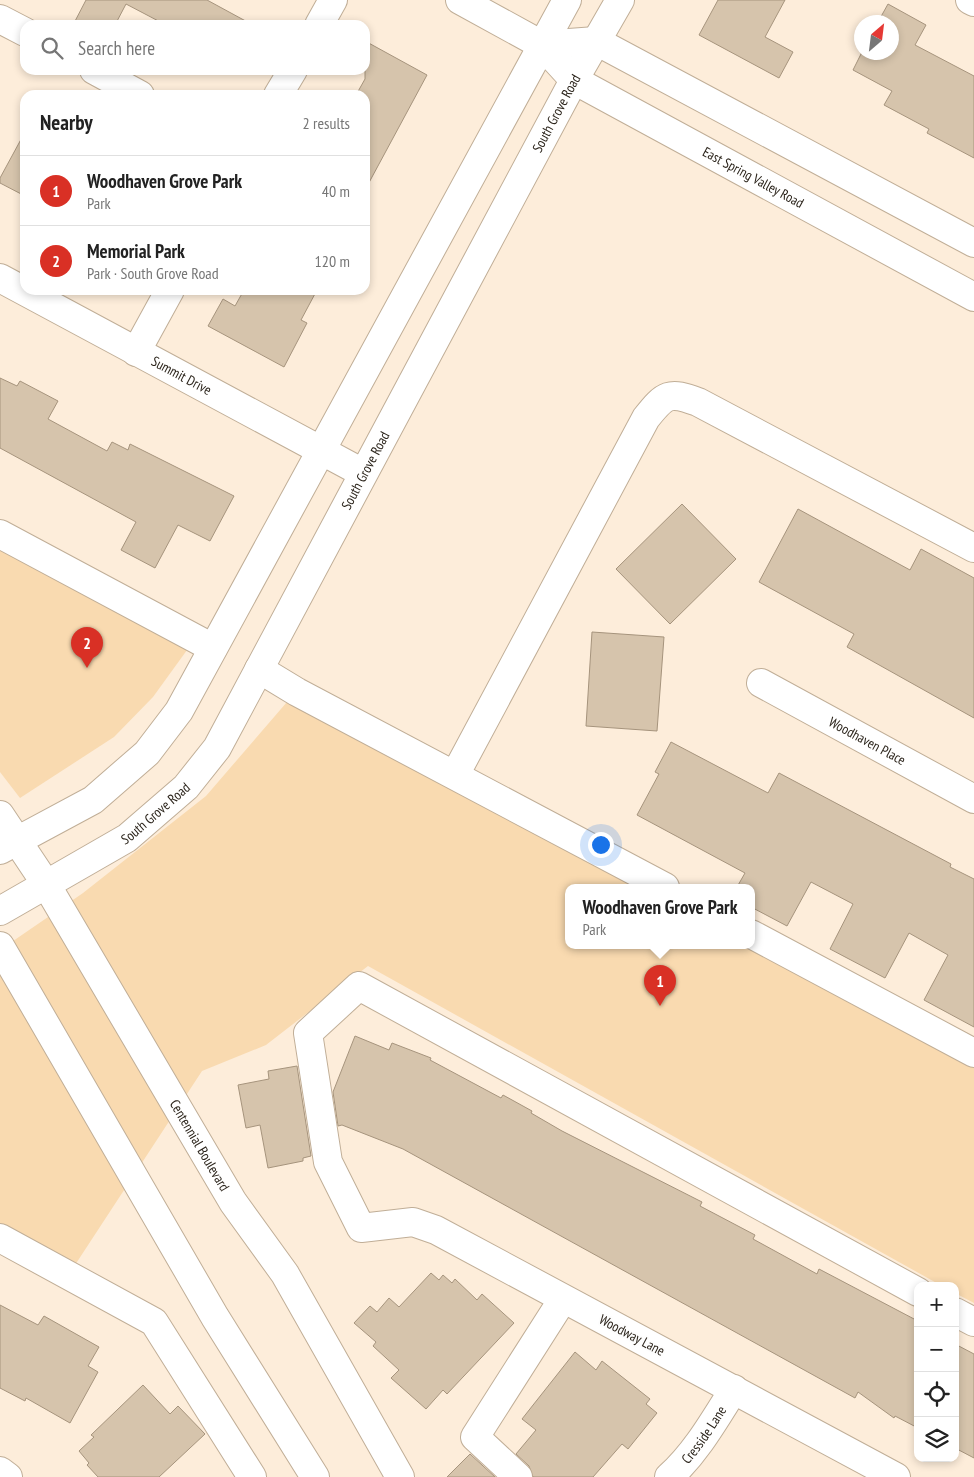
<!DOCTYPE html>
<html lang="en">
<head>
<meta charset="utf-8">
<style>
  :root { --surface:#fff; --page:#f6f6f6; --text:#222; --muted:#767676; --line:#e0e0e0; --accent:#d93025 }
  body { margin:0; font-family:"PT Sans Narrow",sans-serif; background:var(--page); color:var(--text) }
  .controls { position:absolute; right:15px; bottom:15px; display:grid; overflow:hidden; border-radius:10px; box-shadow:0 2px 8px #0003 }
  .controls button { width:45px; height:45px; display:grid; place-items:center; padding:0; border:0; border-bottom:1px solid var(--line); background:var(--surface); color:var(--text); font:25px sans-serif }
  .compass { position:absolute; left:854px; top:15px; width:45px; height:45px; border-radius:50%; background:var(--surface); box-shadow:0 2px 8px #0003; rotate:28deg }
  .you { position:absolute; left:600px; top:844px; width:18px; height:18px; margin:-12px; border:4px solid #fff; border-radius:50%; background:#1a73e8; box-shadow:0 0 0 8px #1a73e833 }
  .badge { display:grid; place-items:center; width:32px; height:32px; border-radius:50%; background:var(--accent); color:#fff; font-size:16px; font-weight:700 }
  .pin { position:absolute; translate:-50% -41px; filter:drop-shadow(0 1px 2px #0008) }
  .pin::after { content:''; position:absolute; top:26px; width:18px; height:15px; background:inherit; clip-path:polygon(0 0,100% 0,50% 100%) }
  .popup { position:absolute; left:565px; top:884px; width:190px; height:65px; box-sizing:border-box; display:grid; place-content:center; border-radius:10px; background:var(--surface); filter:drop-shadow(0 1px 4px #0005); font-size:16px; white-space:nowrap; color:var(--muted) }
  .popup b { font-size:19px; color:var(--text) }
  .popup::after { content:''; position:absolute; left:50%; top:100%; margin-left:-10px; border:10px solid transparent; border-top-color:var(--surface) }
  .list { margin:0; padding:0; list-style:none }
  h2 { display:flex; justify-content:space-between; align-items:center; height:65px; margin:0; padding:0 20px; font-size:21px }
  h2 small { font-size:16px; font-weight:400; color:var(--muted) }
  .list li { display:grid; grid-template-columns:32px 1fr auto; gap:15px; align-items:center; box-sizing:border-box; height:70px; padding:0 20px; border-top:1px solid var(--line) }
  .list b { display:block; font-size:19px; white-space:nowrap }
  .list p { margin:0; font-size:16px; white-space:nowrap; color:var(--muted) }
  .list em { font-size:16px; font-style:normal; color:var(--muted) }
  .icon { flex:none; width:28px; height:28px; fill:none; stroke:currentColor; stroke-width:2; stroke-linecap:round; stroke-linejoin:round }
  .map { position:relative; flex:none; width:974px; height:1477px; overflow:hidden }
  .search { position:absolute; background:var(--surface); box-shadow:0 2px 8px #0003; left:20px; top:20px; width:350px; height:55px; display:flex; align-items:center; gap:12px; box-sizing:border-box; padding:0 18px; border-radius:15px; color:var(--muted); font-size:19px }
  .panel { position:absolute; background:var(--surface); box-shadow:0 2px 8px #0003; left:20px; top:90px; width:350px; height:205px; border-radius:15px }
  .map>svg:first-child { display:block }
</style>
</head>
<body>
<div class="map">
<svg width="974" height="1477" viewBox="0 0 974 1477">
  <rect width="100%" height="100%" fill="#fdedda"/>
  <g fill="#f9dab0">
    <path d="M0,534L195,639L153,697L114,737L20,798L0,772Z"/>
    <path d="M293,695L663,887H569V945H751L974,1058V1303L955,1293V1286H942L368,966L266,1045L202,1071L75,1265L0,1225V950L83,893L206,796Z"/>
  </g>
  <g fill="#d6c4ac" stroke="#a6947d">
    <path d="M86,0H207L253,25H166L126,4L115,25H73Z"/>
    <path d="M718,0H785L765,37L793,52L779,78L699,35Z"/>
    <path d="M888,4L926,25L915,45L974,76V158L927,133L929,129L884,105L892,91L853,70L862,52H892V22H878Z"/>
    <path d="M365,41L427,75L365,190V95H356L365,79Z"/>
    <path d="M25,132V196L0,183V178Z"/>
    <path d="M244,290H317L301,320L307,323L284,367L208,326L223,299L235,306Z"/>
    <path d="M0,378L17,386L20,381L58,401L48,419L107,451L112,442L128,450L130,444L234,496L210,541L178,525L155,568L121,550L136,522L0,448Z"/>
    <path d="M682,504L736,559L670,624L616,569Z"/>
    <path d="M798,509L910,570L921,549L974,578V718L847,647L854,634L759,582Z"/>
    <path d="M592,632L664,637L657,731L586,726Z"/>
    <path d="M671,742L768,793L779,773L951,864L950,867L974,879V1027L924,1000L948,955L909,933L885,978L830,949L853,904L811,882L787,926L751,907V887H737L745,873L637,815L659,774L655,772Z"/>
    <path d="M355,1036L389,1050L392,1043L431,1058L430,1060L501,1098L503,1095L532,1111L531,1113L562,1131L702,1202L700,1206L755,1235L753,1239L817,1274L819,1269L916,1320L918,1322V1428L895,1416L894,1418L858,1392L855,1398L403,1149L342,1125L338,1126L333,1092Z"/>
    <path d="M297,1066L311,1156L303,1158V1161L268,1168L260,1125L246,1128L238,1085L269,1079L268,1071Z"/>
    <path d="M431,1273L439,1280L443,1275L452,1283L455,1279L477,1300L482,1294L514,1323L447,1394L443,1390L426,1409L391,1378L399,1370L373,1346L376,1342L354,1323L370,1306L377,1312L389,1298L399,1307Z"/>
    <path d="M0,1305L38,1325L44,1316L99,1347L88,1366L98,1372L70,1423L26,1398L25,1401L0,1388Z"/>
    <path d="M955,1344L974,1354V1458L955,1448Z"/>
    <path d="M575,1352L596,1370L602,1361L650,1399L646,1404L657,1413L628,1449L622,1444L593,1477H533L529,1466L516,1454L536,1430L522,1419Z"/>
    <path d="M143,1385L170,1414L178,1406L205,1434L159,1477H98L87,1465L89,1463L79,1451L94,1437L91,1435Z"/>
    <path d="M470,1454L495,1477H447Z"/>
  </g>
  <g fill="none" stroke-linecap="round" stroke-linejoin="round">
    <defs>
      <g id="minor">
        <path id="s1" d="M460,0L542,45L574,80L974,297"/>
        <path d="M970,0L974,2"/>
        <path d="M0,19L25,32"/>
        <path d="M319,25L333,0"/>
        <path d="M542,45L596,41L974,243"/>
        <path d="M94,70L140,95"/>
        <path d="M278,95L293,70"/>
        <path id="s2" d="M0,278L363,473"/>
        <path d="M136,352L170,290"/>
        <path d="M0,534L213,648"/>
        <path d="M259,669L297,692L665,887"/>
        <path id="s3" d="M761,683L974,799"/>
        <path d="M455,775L646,418C665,394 669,391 698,402L974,548"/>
        <path d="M751,934L974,1053"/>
        <path d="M0,1238L154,1322L252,1477"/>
        <path d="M955,1312L974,1322"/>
        <path d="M0,1471L8,1477"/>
        <path d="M518,1477L475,1437L563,1299"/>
        <path id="s4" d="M669,1477C696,1453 715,1419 734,1389"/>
        <path d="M896,1477L436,1230L413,1222L361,1228L328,1162L308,1033L359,986L918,1292"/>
      </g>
      <g id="major">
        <path id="s5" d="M0,815L46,884L233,1202L285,1274L400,1477"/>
        <path d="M0,850L93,800L147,753L179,711L567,0"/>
        <path id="s6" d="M0,911L127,838L186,787L217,748L574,80L620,0"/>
        <path d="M0,946L215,1317L315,1477"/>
      </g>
    </defs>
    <use href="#minor" stroke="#c0ae97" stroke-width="30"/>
    <use href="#major" stroke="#c0ae97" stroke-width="30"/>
    <use href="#minor" stroke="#fff" stroke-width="28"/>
    <use href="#major" stroke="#fff" stroke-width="28"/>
  </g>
  <g text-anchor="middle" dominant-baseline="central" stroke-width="4" stroke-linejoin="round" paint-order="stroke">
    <g font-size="14" fill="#2c251c" stroke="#fdfdfd">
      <text stroke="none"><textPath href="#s6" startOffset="994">South Grove Road</textPath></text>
      <text stroke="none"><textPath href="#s1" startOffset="345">East Spring Valley Road</textPath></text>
      <text stroke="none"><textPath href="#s2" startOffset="206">Summit Drive</textPath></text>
      <text stroke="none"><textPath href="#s6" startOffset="589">South Grove Road</textPath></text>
      <text stroke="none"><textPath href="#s3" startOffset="121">Woodhaven Place</textPath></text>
      <text stroke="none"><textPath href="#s6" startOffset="184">South Grove Road</textPath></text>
      <text stroke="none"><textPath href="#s5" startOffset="386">Centennial Boulevard</textPath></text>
      <text transform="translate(632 1335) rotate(28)">Woodway Lane</text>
      <text stroke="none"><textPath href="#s4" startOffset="55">Cresside Lane</textPath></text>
    </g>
  </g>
</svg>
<div class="controls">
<button>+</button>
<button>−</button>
<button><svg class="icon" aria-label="locate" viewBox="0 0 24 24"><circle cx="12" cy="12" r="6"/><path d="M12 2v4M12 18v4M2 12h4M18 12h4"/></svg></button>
<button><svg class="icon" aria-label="layers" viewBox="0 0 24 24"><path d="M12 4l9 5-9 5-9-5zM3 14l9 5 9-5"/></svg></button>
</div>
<svg class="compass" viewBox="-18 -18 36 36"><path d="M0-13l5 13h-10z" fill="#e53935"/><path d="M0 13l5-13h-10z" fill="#767676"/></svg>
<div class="you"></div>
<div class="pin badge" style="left:660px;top:1006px">1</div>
<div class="popup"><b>Woodhaven Grove Park</b>Park</div>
<div class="pin badge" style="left:87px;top:668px">2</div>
<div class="search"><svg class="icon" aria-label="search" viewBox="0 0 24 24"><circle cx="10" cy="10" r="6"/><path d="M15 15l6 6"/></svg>Search here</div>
<section class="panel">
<h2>Nearby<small>2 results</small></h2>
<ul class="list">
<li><span class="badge">1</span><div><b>Woodhaven Grove Park</b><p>Park</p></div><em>40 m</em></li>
<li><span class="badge">2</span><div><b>Memorial Park</b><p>Park · South Grove Road</p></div><em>120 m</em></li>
</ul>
</section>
</div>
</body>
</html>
